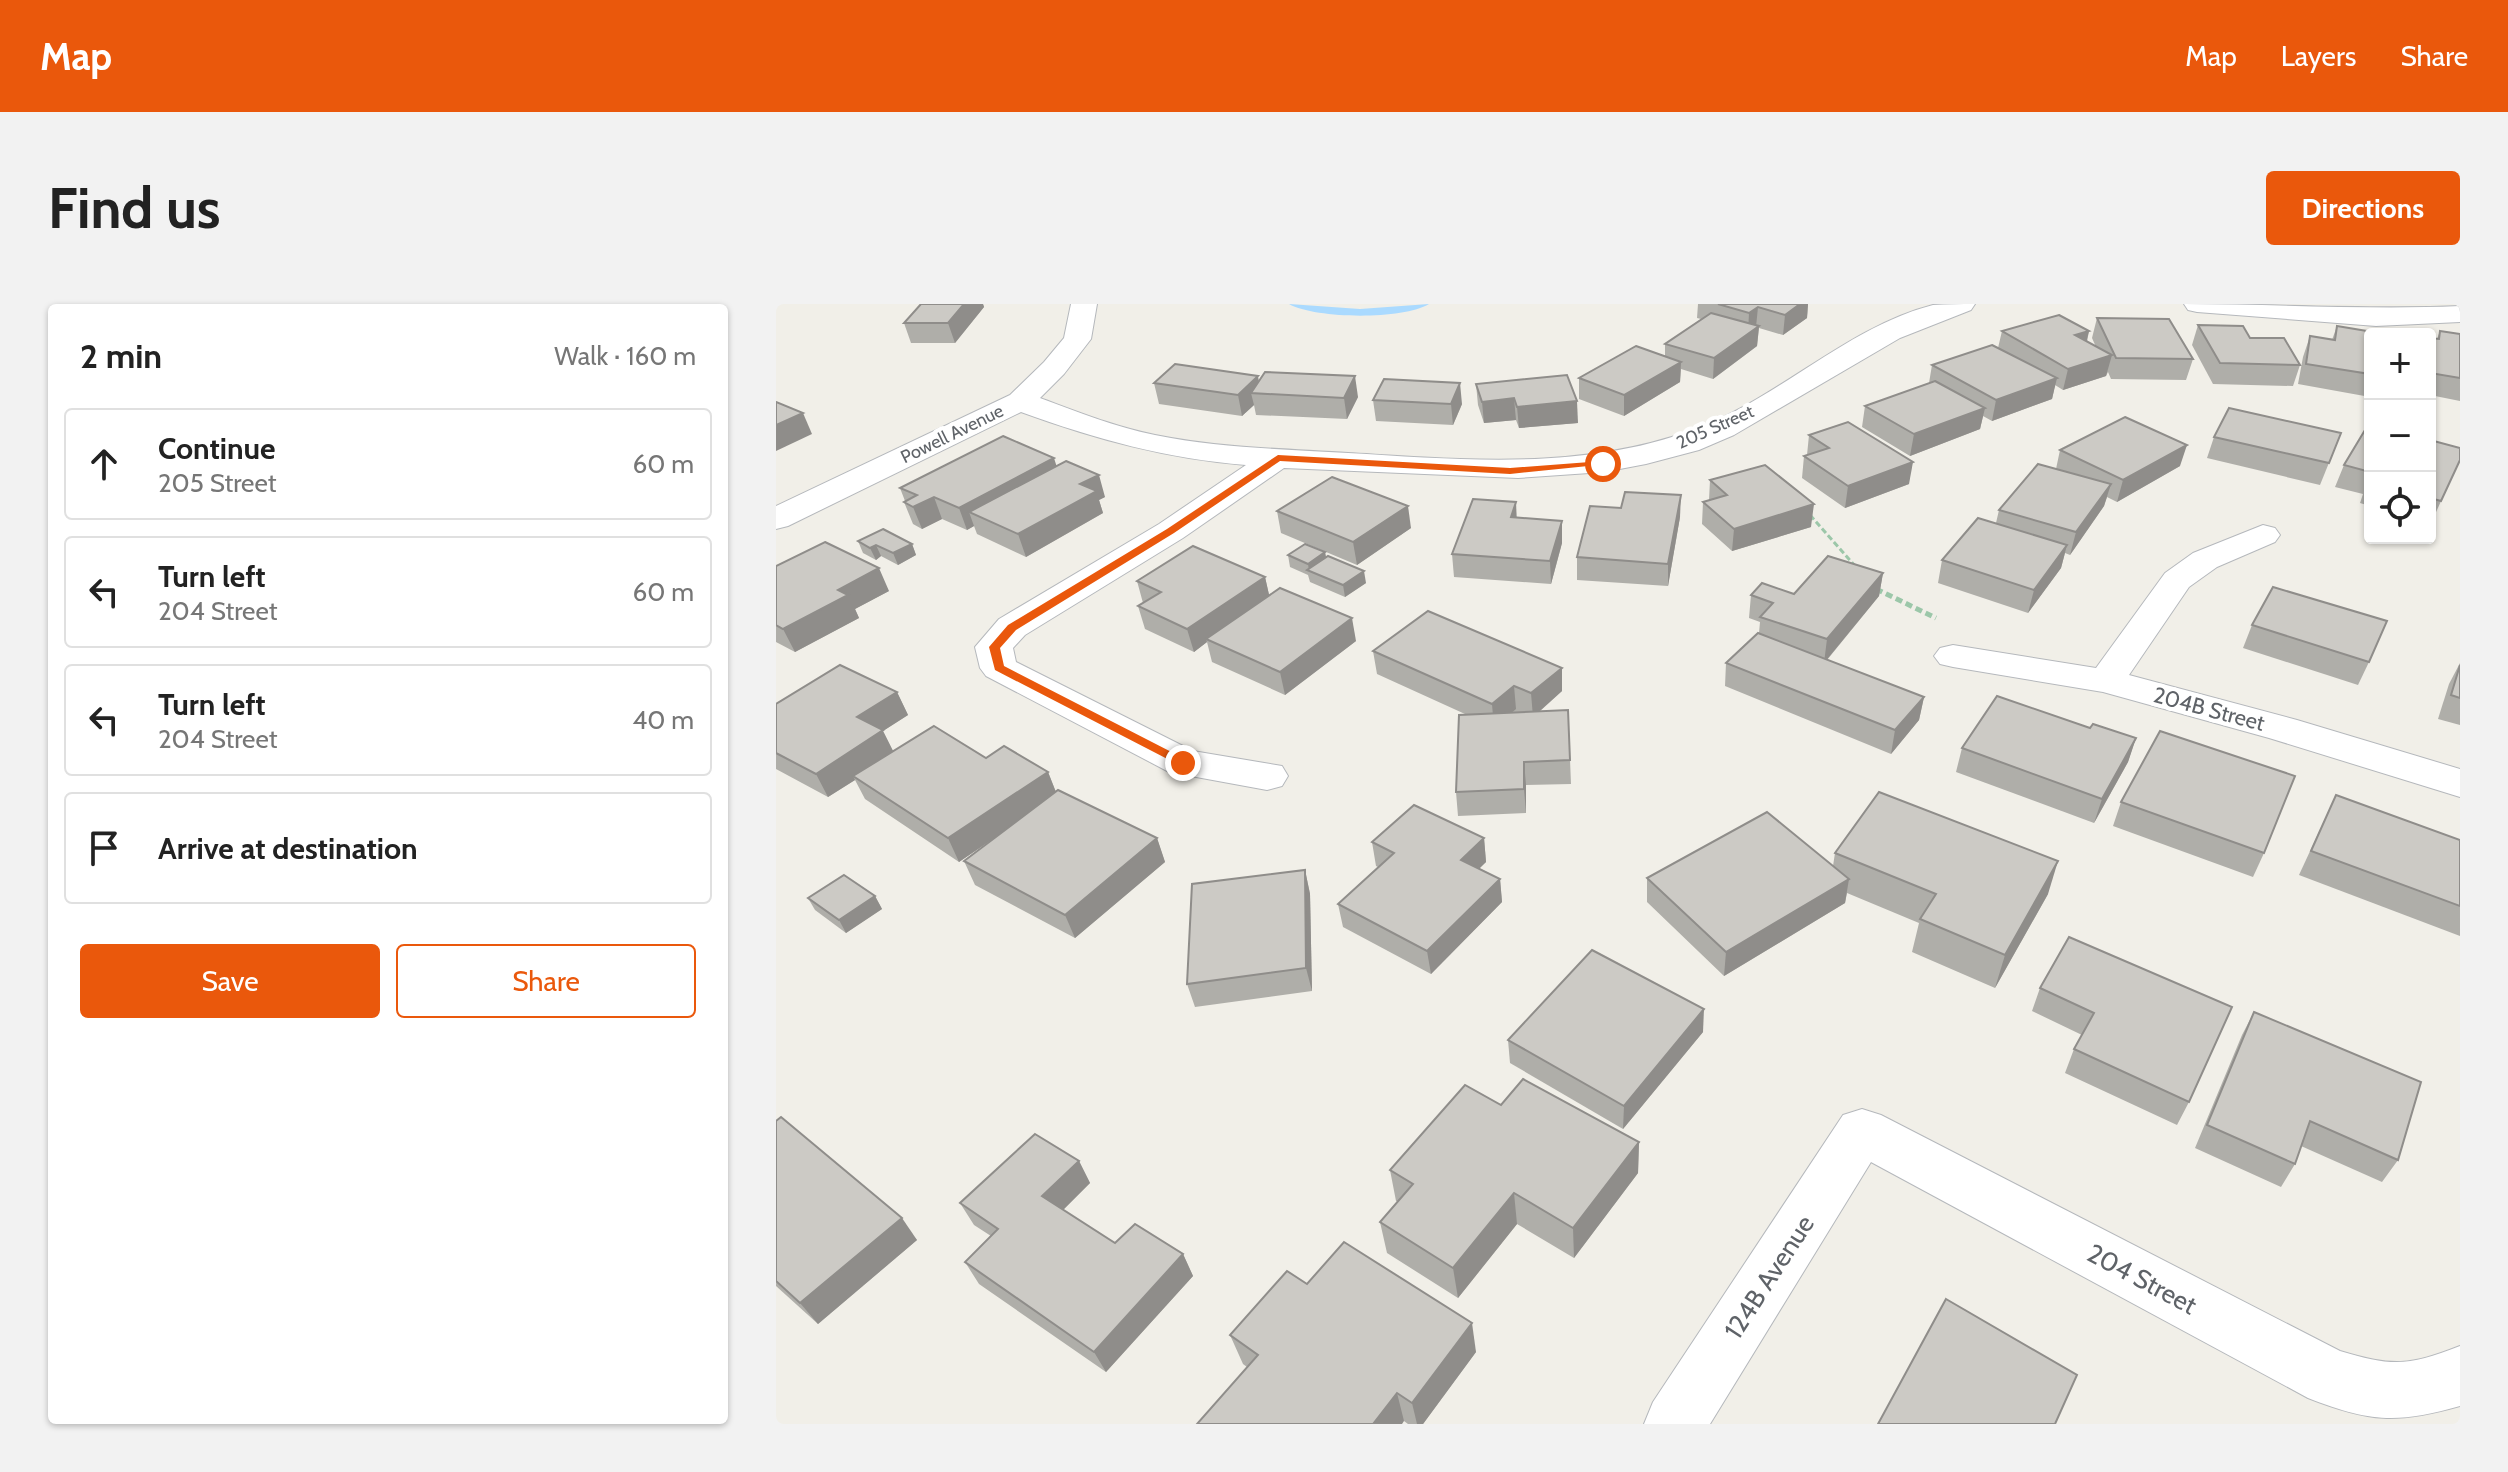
<!DOCTYPE html>
<html lang="en">
<head>
<meta charset="utf-8">
<style>
  :root { --surface:#fff; --page:#f2f2f2; --text:#222; --muted:#767676; --line:#e0e0e0; --accent:#ea580c }
  body { margin:0; font-family:Cabin,sans-serif; background:var(--page); color:var(--text) }
  .controls { position:absolute; right:24px; top:24px; display:grid; overflow:hidden; border-radius:8px; box-shadow:0 2px 6px #0004 }
  .controls button { width:72px; height:72px; display:grid; place-items:center; padding:0; border:0; border-bottom:2px solid var(--line); background:var(--surface); color:var(--text); font:40px sans-serif }
  .stop { position:absolute; width:24px; height:24px; margin:-18px; border:6px solid #ea580c; border-radius:50%; background:#fff }
  .stop.end { background:#ea580c; border-color:#fff; box-shadow:0 2px 8px #0008 }
  .list { margin:0; padding:0; list-style:none }
  h2 { display:flex; justify-content:space-between; align-items:center; height:104px; margin:0; padding:0 32px; font-size:34px }
  h2 small { font-size:26px; font-weight:400; color:var(--muted) }
  .list li { display:grid; grid-template-columns:52px 1fr auto; gap:24px; align-items:center; box-sizing:border-box; height:112px; margin:0 16px 16px; padding:0 16px; border:2px solid var(--line); border-radius:8px }
  .list b { display:block; font-size:30px; white-space:nowrap }
  .list p { margin:0; font-size:26px; white-space:nowrap; color:var(--muted) }
  .list em { font-size:26px; font-style:normal; color:var(--muted) }
  .actions { display:flex; gap:16px; padding:24px 32px }
  .actions a { flex:1; padding:18px 0; border:2px solid var(--accent); border-radius:8px; text-align:center; font-size:28px; color:var(--accent) }
  .actions .main { background:var(--accent); color:#fff }
  .icon { flex:none; width:44px; height:44px; fill:none; stroke:currentColor; stroke-width:2; stroke-linecap:round; stroke-linejoin:round }
  .map { position:relative; flex:none; width:1684px; height:1120px; overflow:hidden; border-radius:8px }
  header { display:flex; align-items:center; gap:48px; box-sizing:border-box; height:112px; padding:0 40px; background:var(--accent); color:#fff }
  header strong { font-size:38px }
  nav { display:flex; gap:44px; margin-inline-start:auto; font-size:28px }
  .intro { display:flex; align-items:center; justify-content:space-between; box-sizing:border-box; height:192px; padding:0 48px }
  h1 { margin:0; font-size:56px }
  .button { padding:20px 36px; border-radius:8px; background:var(--accent); color:#fff; font-size:28px; font-weight:700 }
  main { display:flex; gap:48px; padding:0 48px }
  aside { flex:1; background:var(--surface); border-radius:8px; box-shadow:0 2px 6px #0004 }
  .map>svg:first-child { display:block }
</style>
</head>
<body>
<header>
<strong>Map</strong>
<nav><a>Map</a><a>Layers</a><a>Share</a></nav>
</header>
<div class="intro"><h1>Find us</h1><a class="button">Directions</a></div>
<main>
<aside>
<h2>2 min<small>Walk · 160 m</small></h2>
<ul class="list">
<li><svg class="icon" aria-label="ahead" viewBox="0 0 24 24"><path d="M12 20V5M6 11l6-6 6 6"/></svg><div><b>Continue</b><p>205 Street</p></div><em>60 m</em></li>
<li><svg class="icon" aria-label="left" viewBox="0 0 24 24"><path d="M17 20v-9H6M10 6l-5 5 5 5"/></svg><div><b>Turn left</b><p>204 Street</p></div><em>60 m</em></li>
<li><svg class="icon" aria-label="left" viewBox="0 0 24 24"><path d="M17 20v-9H6M10 6l-5 5 5 5"/></svg><div><b>Turn left</b><p>204 Street</p></div><em>40 m</em></li>
<li><svg class="icon" aria-label="arrive" viewBox="0 0 24 24"><path d="M6 21V4h12l-3 4 3 4H6"/></svg><div><b>Arrive at destination</b></div></li>
</ul>
<div class="actions"><a class="main">Save</a><a>Share</a></div>
</aside>
<div class="map">
<svg width="1684" height="1120" viewBox="0 0 1684 1120">
  <rect width="100%" height="100%" fill="#f1efe8"/>
  <g fill="none" stroke-linecap="round" stroke-linejoin="round">
    <path fill="#aadaff" fill-rule="evenodd" d="M513,0L584,5L653,0C626,16 540,15 513,0Z"/>
    <defs>
      <g id="minor">
        <path d="M295,0H321L315,35L288,70L264,94C302,108 339,123 379,131C443,144 508,145 572,149C693,156 817,168 932,120C1009,88 1075,22 1157,1C1170,0 1186,0 1199,0L1195,6L1124,34L958,131L923,146L870,160L828,168L742,174L508,164L407,234L249,331L237,344L240,358L417,447L506,462L512,472L506,482L491,486L393,468L210,372L204,364L199,343L223,315L383,220L470,161C392,155 319,135 245,108L12,222L0,225V202L234,91L268,58L288,34Z"/>
        <path d="M1408,0C1500,0 1592,6 1684,2V18L1600,22L1421,8L1412,6Z"/>
        <path d="M1487,221L1499,224L1504,231L1499,238L1441,263L1413,283L1353,371L1521,416L1684,465V493L1493,434L1327,388L1177,363L1164,360L1158,352L1164,344L1177,341L1320,364L1389,269L1417,249Z"/>
        <path d="M1086,805L1105,811L1564,1047C1617,1063 1633,1062 1684,1042V1102C1621,1120 1593,1118 1532,1094L1095,858L934,1120H868L877,1098L1067,811Z"/>
      </g>
    </defs>
    <use href="#minor" stroke="#b5b8bc" stroke-width="2"/>
    <path stroke="#9cc7a9" stroke-width="3" stroke-dasharray="6 3" stroke-linecap="butt" d="M1034,211L1080,263"/>
    <path stroke="#9cc7a9" stroke-width="5" stroke-dasharray="7 4" stroke-linecap="butt" d="M1100,285L1160,314"/>
    <use href="#minor" fill="#fff" fill-rule="evenodd"/>
  </g>
  <g fill="#afaea9">
    <path d="M145,0H207L208,3L179,39H135L128,19Z"/>
    <path d="M922,0H1032L1031,14L1007,31L983,24L981,42L937,75L905,65L904,78L848,112L803,95V74L889,52V40L925,15L921,14Z"/>
    <path d="M1321,14L1417,55L1410,76L1335,75L1332,68L1330,72L1287,86L1279,81L1276,95L1216,117L1207,112L1204,125L1134,152L1086,123L1089,102L1153,79L1156,61L1222,44L1226,27H1313L1311,38L1320,43L1316,34Z"/>
    <path d="M1422,21L1474,34L1524,61L1517,82L1437,80L1416,41Z"/>
    <path d="M1561,22L1594,30V93L1522,80L1527,53L1534,32L1556,36Z"/>
    <path d="M1664,27L1684,30V97L1654,91V34L1661,35Z"/>
    <path d="M378,79L582,93L571,115L480,111L478,101L466,112L383,100Z"/>
    <path d="M700,80L802,119L743,124L740,116L708,119L702,101Z"/>
    <path d="M597,96L686,100L677,121L600,117Z"/>
    <path d="M1594,121V202L1584,199L1587,190L1559,183L1568,161Z"/>
    <path d="M1565,129L1544,181L1431,154L1438,133Z"/>
    <path d="M1033,131L1133,180L1069,204L1026,174L1028,152L1031,151Z"/>
    <path d="M1654,136L1684,156L1655,219H1654Z"/>
    <path d="M1284,146L1404,162L1341,198L1331,193L1328,202L1294,251L1289,249L1285,264L1252,309L1162,279L1166,256L1220,219L1223,206L1280,165Z"/>
    <path d="M281,162L329,193L323,196L327,209L250,253L201,230L198,222L191,226L166,215L146,225L137,220L128,198L129,197L124,184Z"/>
    <path d="M934,176L1035,223L956,247L926,220L927,198L933,196Z"/>
    <path d="M501,207L635,224L581,261L505,229Z"/>
    <path d="M904,213L892,282L801,276V253Z"/>
    <path d="M741,214L786,239L775,280L678,273L676,250Z"/>
    <path d="M82,237L136,240L140,251L122,261L105,252L100,256L87,249Z"/>
    <path d="M549,248L550,253L590,279L569,293L534,278L532,271L514,263L512,251Z"/>
    <path d="M0,262L113,287L79,305L83,314L19,348L0,338Z"/>
    <path d="M1107,269L1103,292L1051,356L1148,393L1143,416L1115,450L949,382L950,359L983,329L984,318L973,314L975,291L1018,290Z"/>
    <path d="M489,273L493,291L580,337L509,391L436,358L431,338L418,348L369,325L362,302L367,299L361,277Z"/>
    <path d="M1476,321L1593,358L1582,381L1467,344Z"/>
    <path d="M597,347L786,387L763,408L792,406L795,480L750,481V509L682,512L680,488L689,410L601,370Z"/>
    <path d="M1684,359V421L1662,415L1673,380Z"/>
    <path d="M121,388L132,411L107,427L117,447L210,454L272,468L280,488L381,534L389,558L299,634L199,581L188,557L224,530L183,558L89,495L79,476L52,493L0,465V400Z"/>
    <path d="M1314,424L1360,434L1352,458L1318,519L1180,468L1186,444Z"/>
    <path d="M1560,491L1684,536V632L1523,571Z"/>
    <path d="M1345,498L1488,549L1477,573L1337,522Z"/>
    <path d="M708,534L710,558L703,564L724,575L726,598L655,670L567,623L562,600L602,563L600,562L596,538Z"/>
    <path d="M1059,549L1272,590L1219,684L1136,648L1143,619L1071,589L1069,599L948,672L871,598V574L1057,562Z"/>
    <path d="M529,566L534,590L536,687L419,703L411,680Z"/>
    <path d="M99,592L106,605L70,629L39,606L32,594Z"/>
    <path d="M1293,633L1413,798L1401,821L1289,769L1298,745L1306,731L1256,707L1264,684Z"/>
    <path d="M1478,708L1622,856L1606,878L1525,842L1519,860L1505,883L1419,844L1466,731Z"/>
    <path d="M927,728L847,825L734,759L732,736Z"/>
    <path d="M725,801L863,838L862,869L798,954L741,920L682,994L611,949L604,918L622,898L620,897L614,866Z"/>
    <path d="M0,817L141,936L42,1020L0,982Z"/>
    <path d="M303,857L314,879L287,906L339,939L407,950L417,972L330,1068L203,980L189,958L215,932L198,921L184,899Z"/>
    <path d="M531,980L700,1048L647,1120H632L628,1117L471,1063L467,1060L454,1031Z"/>
  </g>
  <g fill="#8f8d8a">
    <path d="M188,0H207L208,3L179,39L172,19Z"/>
    <path d="M1024,0H1032L1031,14L1007,31L1009,11Z"/>
    <path d="M982,3L980,23L972,29L973,9Z"/>
    <path d="M983,22L981,42L937,75L938,54Z"/>
    <path d="M1313,27L1308,47L1299,31Z"/>
    <path d="M1336,51L1330,72L1287,86L1292,65Z"/>
    <path d="M905,58L904,78L848,112V91Z"/>
    <path d="M482,72L485,90L475,89L478,101L466,112L462,91Z"/>
    <path d="M579,72L582,93L571,115L568,94Z"/>
    <path d="M1281,74L1276,95L1216,117L1220,96Z"/>
    <path d="M684,79L686,100L677,121L675,100Z"/>
    <path d="M738,94L740,116L708,119L706,98Z"/>
    <path d="M801,97L802,119L743,124L741,103Z"/>
    <path d="M1209,104L1204,125L1134,152L1138,130Z"/>
    <path d="M27,109L36,130L0,147V121Z"/>
    <path d="M1411,141L1404,162L1341,198L1347,176Z"/>
    <path d="M278,154L285,176L193,208L198,222L191,226L183,204Z"/>
    <path d="M1137,158L1133,180L1069,204L1072,182Z"/>
    <path d="M323,171L329,193L323,196L327,209L250,253L242,230L304,180Z"/>
    <path d="M1335,180L1328,202L1294,251L1300,228Z"/>
    <path d="M905,191L904,213L892,282V260Z"/>
    <path d="M158,193L166,215L146,225L137,203Z"/>
    <path d="M740,198L741,220L735,213Z"/>
    <path d="M1038,200L1035,223L956,247L958,225Z"/>
    <path d="M632,202L635,224L581,261L577,238Z"/>
    <path d="M786,217V239L775,280L774,257Z"/>
    <path d="M136,240L140,251L122,261L117,249Z"/>
    <path d="M100,241L105,252L100,256L94,244Z"/>
    <path d="M1291,241L1285,264L1252,309L1258,286Z"/>
    <path d="M549,248L551,260L533,267L532,260Z"/>
    <path d="M103,264L113,287L79,305L83,314L19,348L7,325L62,286Z"/>
    <path d="M588,267L590,279L569,293L567,281Z"/>
    <path d="M1107,269L1103,292L1048,359L1051,335Z"/>
    <path d="M489,273L494,295L430,335L431,338L418,348L411,325Z"/>
    <path d="M576,314L580,337L509,391L504,368Z"/>
    <path d="M786,364V387L757,413L755,389Z"/>
    <path d="M738,382L740,405L718,424L716,400Z"/>
    <path d="M121,388L132,411L107,427L118,449L77,472L79,476L52,493L40,470L81,413Z"/>
    <path d="M1148,393L1143,416L1115,450L1119,426Z"/>
    <path d="M1360,434L1352,458L1318,519L1326,495Z"/>
    <path d="M748,458L750,481V509L748,485Z"/>
    <path d="M272,468L281,491L183,558L172,534Z"/>
    <path d="M381,534L389,558L299,634L289,611Z"/>
    <path d="M708,534L710,558L688,580L685,556Z"/>
    <path d="M1282,557L1272,590L1219,684L1229,651Z"/>
    <path d="M529,566L534,590L536,687L530,664Z"/>
    <path d="M724,575L726,598L655,670L651,647Z"/>
    <path d="M1073,575L1069,599L948,672L950,648Z"/>
    <path d="M99,592L106,605L70,629L63,616Z"/>
    <path d="M928,705L927,728L847,825L848,802Z"/>
    <path d="M863,838L862,869L798,954L797,924Z"/>
    <path d="M303,857L314,879L278,915L266,892Z"/>
    <path d="M738,889L741,920L682,994L677,964Z"/>
    <path d="M126,914L141,936L42,1020L24,999Z"/>
    <path d="M407,950L417,972L330,1068L318,1048Z"/>
    <path d="M696,1019L700,1048L647,1120H641L636,1099Z"/>
    <path d="M621,1089L628,1117L626,1120H597Z"/>
  </g>
  <g fill="#cccac5" stroke="#8f8d8a" stroke-width="2">
    <path d="M145,0H188L172,19H128Z"/>
    <path d="M942,0H1024L1009,11L982,3L973,9Z"/>
    <path d="M935,9L983,22L938,54L889,40Z"/>
    <path d="M1283,11L1313,27L1299,31L1336,51L1292,65L1226,27Z"/>
    <path d="M1321,14L1393,15L1417,55L1340,54Z"/>
    <path d="M1422,21L1467,22L1474,34H1508L1524,61L1444,59Z"/>
    <path d="M1561,22L1609,30H1594V70L1530,60L1534,32L1559,36Z"/>
    <path d="M1664,27L1684,30V74L1654,69V34L1663,35Z"/>
    <path d="M1216,41L1281,74L1220,96L1156,61Z"/>
    <path d="M860,42L905,58L848,91L803,74Z"/>
    <path d="M399,60L482,72L462,91L378,79Z"/>
    <path d="M489,68L579,72L568,94L475,89Z"/>
    <path d="M791,71L801,97L741,103L738,94L706,98L700,80Z"/>
    <path d="M608,75L684,79L675,100L597,96Z"/>
    <path d="M1159,77L1209,104L1138,130L1089,102Z"/>
    <path d="M0,98L27,109L0,121Z"/>
    <path d="M1453,104L1565,129L1553,159L1438,133Z"/>
    <path d="M1349,113L1411,141L1347,176L1284,146Z"/>
    <path d="M1072,118L1137,158L1072,182L1028,152L1053,144L1033,131Z"/>
    <path d="M1592,121H1594V168L1568,161Z"/>
    <path d="M227,132L278,154L183,204L158,193L137,203L128,198L141,191L124,184Z"/>
    <path d="M1654,136L1684,144V156L1665,197L1654,194Z"/>
    <path d="M290,157L323,171L304,180L321,187L242,230L193,208Z"/>
    <path d="M1262,160L1335,180L1300,228L1223,206Z"/>
    <path d="M989,161L1038,200L958,225L927,198L951,191L934,176Z"/>
    <path d="M556,173L632,202L577,238L501,207Z"/>
    <path d="M849,188L905,191L892,260L801,253L814,202L845,204Z"/>
    <path d="M697,195L740,198L735,213L786,217L774,257L676,250Z"/>
    <path d="M1202,214L1291,241L1258,286L1166,256Z"/>
    <path d="M107,225L136,240L117,249L100,241L94,244L82,237Z"/>
    <path d="M49,238L103,264L62,286L72,291L7,325L0,321V262Z"/>
    <path d="M529,240L549,248L532,260L512,251Z"/>
    <path d="M417,242L489,273L411,325L362,302L385,288L361,277Z"/>
    <path d="M552,252L588,267L567,281L531,266Z"/>
    <path d="M1052,252L1107,269L1051,335L984,313L997,299L975,291L986,279L1018,290Z"/>
    <path d="M1497,283L1611,317L1593,358L1476,321Z"/>
    <path d="M504,284L576,314L504,368L430,335Z"/>
    <path d="M652,307L786,364L755,389L738,382L716,400L597,347Z"/>
    <path d="M982,329L1148,393L1119,426L950,359Z"/>
    <path d="M64,361L121,388L81,413L107,426L40,470L0,449V400Z"/>
    <path d="M1684,361V394L1675,391Z"/>
    <path d="M1221,392L1314,424L1317,420L1360,434L1326,495L1186,444Z"/>
    <path d="M792,406L794,456L748,458V485L680,488L683,411Z"/>
    <path d="M158,422L210,454L228,442L272,468L172,534L77,472Z"/>
    <path d="M1384,427L1519,472L1488,549L1345,498Z"/>
    <path d="M282,486L381,534L289,611L188,557Z"/>
    <path d="M1103,488L1282,557L1229,651L1144,615L1160,590L1059,549Z"/>
    <path d="M1560,491L1684,536V602L1535,547Z"/>
    <path d="M638,501L708,534L685,556L724,575L651,647L562,600L618,549L596,538Z"/>
    <path d="M991,508L1073,575L950,648L871,574Z"/>
    <path d="M529,566L530,664L411,680L416,580Z"/>
    <path d="M68,571L99,592L63,616L32,594Z"/>
    <path d="M1293,633L1456,703L1413,798L1298,745L1318,709L1264,684Z"/>
    <path d="M816,646L928,705L848,802L732,736Z"/>
    <path d="M1478,708L1645,778L1622,856L1534,817L1519,860L1431,821Z"/>
    <path d="M747,775L863,838L797,924L738,889L677,964L604,918L637,880L614,866L689,781L725,801Z"/>
    <path d="M5,813L126,914L24,999L0,977V817Z"/>
    <path d="M259,830L303,857L266,892L339,939L359,920L407,950L318,1048L189,958L222,925L184,899Z"/>
    <path d="M568,938L696,1019L636,1099L621,1089L597,1120H421L482,1051L454,1031L511,967L531,980Z"/>
    <path d="M1170,995L1301,1071L1279,1120H1102Z"/>
  </g>
  <path fill="#ea580c" d="M502,151L734,164L827,157L832,160L734,170L504,157L398,229L240,326L224,344L228,362L411,456V461H403L219,366L213,343L232,321L391,225Z"/>
  <g text-anchor="middle" dominant-baseline="central" stroke-width="8" stroke-linejoin="round" paint-order="stroke">
    <g font-size="18" fill="#5f6368" stroke="#fff">
      <text transform="translate(939 123) rotate(-24)">205 Street</text>
      <text transform="translate(176 130) rotate(-26)">Powell Avenue</text>
    </g>
    <g font-size="22" fill="#5f6368" stroke="#fff">
      <text transform="translate(1433 405) rotate(15)">204B Street</text>
    </g>
    <g font-size="26" fill="#5f6368" stroke="#fff">
      <text transform="translate(993 973) rotate(-57)">124B Avenue</text>
      <text transform="translate(1366 975) rotate(28)">204 Street</text>
    </g>
  </g>
</svg>
<div class="controls">
<button>+</button>
<button>−</button>
<button><svg class="icon" aria-label="locate" viewBox="0 0 24 24"><circle cx="12" cy="12" r="6"/><path d="M12 2v4M12 18v4M2 12h4M18 12h4"/></svg></button>
</div>
<div class="stop" style="left:827px;top:160px"></div>
<div class="stop end" style="left:407px;top:459px"></div>
</div>
</main>
</body>
</html>
